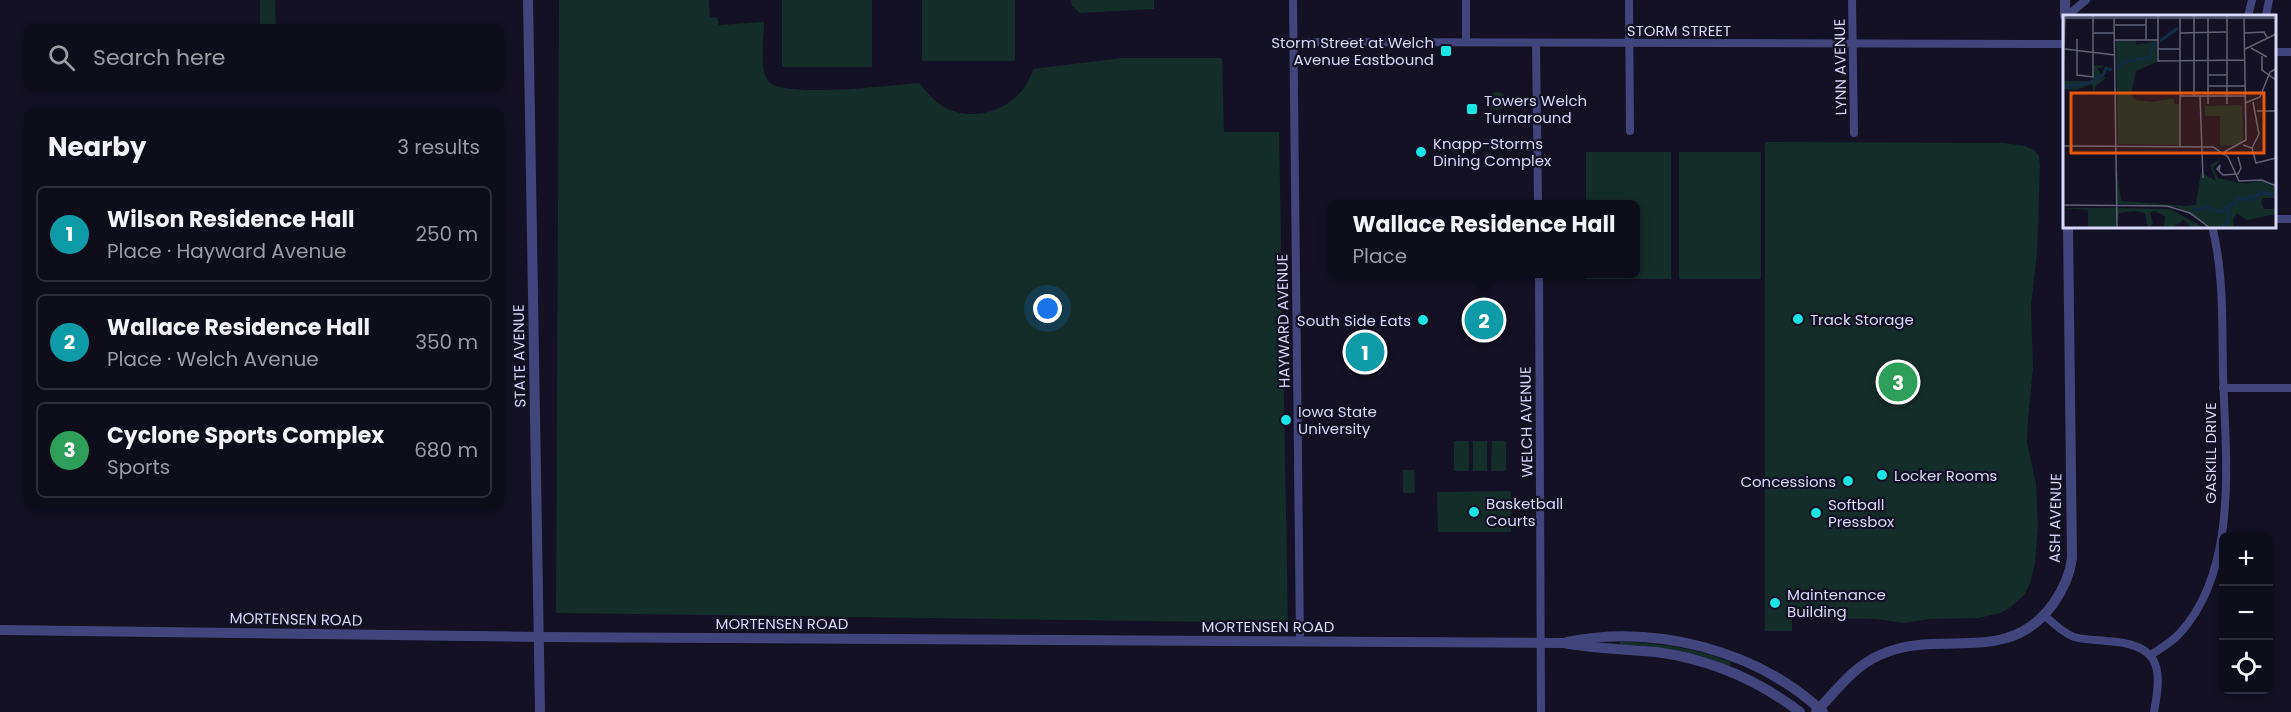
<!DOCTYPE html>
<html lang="en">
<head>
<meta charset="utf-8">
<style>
  :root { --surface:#0e0d1a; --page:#1c1b27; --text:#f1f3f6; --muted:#9b9ca2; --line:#2e2d39; --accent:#1ae4e4 }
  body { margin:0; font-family:Poppins,sans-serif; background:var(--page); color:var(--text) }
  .controls { position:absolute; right:18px; bottom:18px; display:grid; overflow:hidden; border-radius:9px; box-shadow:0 3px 9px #0003 }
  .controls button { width:54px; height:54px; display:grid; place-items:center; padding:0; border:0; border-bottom:2px solid var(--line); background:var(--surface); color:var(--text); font:30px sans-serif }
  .you { position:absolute; left:1048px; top:309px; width:21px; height:21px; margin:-15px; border:4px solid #fff; border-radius:50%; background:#1a73e8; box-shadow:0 0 0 9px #1a73e833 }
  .badge { display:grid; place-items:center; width:39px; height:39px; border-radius:50%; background:var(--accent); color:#fff; font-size:20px; font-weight:700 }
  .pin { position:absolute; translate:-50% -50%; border:3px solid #fff; box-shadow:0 2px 6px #0006 }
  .popup { position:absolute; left:1328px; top:200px; width:312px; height:78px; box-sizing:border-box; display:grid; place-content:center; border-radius:9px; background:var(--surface); filter:drop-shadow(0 2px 4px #0005); font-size:20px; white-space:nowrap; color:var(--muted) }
  .popup b { font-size:22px; color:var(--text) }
  .popup::after { content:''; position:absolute; left:50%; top:100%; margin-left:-12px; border:12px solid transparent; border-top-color:var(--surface) }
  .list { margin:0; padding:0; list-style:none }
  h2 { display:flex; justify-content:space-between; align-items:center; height:78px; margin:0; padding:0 24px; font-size:26px }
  h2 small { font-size:20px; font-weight:400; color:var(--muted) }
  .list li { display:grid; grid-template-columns:39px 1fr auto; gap:18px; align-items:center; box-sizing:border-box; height:96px; margin:0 12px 12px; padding:0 12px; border:2px solid var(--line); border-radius:9px }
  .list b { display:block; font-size:22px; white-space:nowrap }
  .list p { margin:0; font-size:20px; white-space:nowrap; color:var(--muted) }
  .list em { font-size:20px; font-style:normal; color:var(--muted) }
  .icon { flex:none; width:33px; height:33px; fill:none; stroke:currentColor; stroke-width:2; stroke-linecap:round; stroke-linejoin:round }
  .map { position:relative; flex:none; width:2291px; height:712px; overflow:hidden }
  .search { position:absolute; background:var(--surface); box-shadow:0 3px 9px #0003; left:24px; top:24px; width:480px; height:66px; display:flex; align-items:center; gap:15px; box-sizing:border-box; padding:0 21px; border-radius:9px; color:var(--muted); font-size:22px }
  .panel { position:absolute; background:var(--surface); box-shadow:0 3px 9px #0003; left:24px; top:108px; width:480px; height:402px; border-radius:9px }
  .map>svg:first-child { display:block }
</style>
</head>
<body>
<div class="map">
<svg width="2291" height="712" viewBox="0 0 2291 712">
  <rect width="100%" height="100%" fill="#131123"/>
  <g fill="#152d29">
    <path d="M260,0H275L276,27H260Z"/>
    <path d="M559,0H709L710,18L717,17L719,25L764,22C764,36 759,69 768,81C782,99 894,85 919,83C926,91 933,100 942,106C976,126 1023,107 1033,69L1122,58H1222L1224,132H1279L1288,623L556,613Z"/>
    <rect x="782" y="0" width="90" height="67"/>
    <rect x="922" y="0" width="93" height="61"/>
    <path d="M1071,0H1154V9L1080,13L1072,6Z"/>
    <circle cx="1497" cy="101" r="9"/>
    <path d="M1765,142L2004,143L2025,146L2034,150L2039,156L2040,166L2037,253L2031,306L2033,368L2028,419L2027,442L2036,484L2038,525L2035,564L2030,583L2024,595L2010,608L2000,613L1979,618L1929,619L1904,623L1876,619L1792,618V631H1765Z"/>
    <path d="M1586,152H1671V279H1586V274H1636V204H1586Z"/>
    <rect x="1679" y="152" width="82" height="127"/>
    <rect x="1454" y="441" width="15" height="30"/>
    <rect x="1473" y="441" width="14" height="30"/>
    <path d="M1492,441H1506V471H1491Z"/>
    <path d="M1403,470H1414L1415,493H1403Z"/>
    <path d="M1511,491V532H1438L1437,492Z"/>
    <path d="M1620,641C1658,643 1695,648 1731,662L1730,666C1695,652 1657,645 1620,645Z"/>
  </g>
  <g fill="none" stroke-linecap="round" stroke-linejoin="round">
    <g stroke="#42457d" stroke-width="8">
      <path d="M1293,0L1300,641"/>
      <path d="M1466,0V42"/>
      <path d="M1629,0L1630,131"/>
      <path d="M1852,0L1854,133"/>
      <path d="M2067,16L2086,0"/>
      <path d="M2248,16L2252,0"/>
      <path d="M2266,16L2269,0"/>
      <path d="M1294,42L2064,44"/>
      <path d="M1536,43L1538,204"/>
      <path d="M2274,52H2291"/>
      <path d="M2274,219H2291"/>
      <path d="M1539,274L1541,712"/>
      <path d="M2223,388H2291"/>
      <path d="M2044,615C2053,623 2063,633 2074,637C2084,640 2096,640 2106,641C2159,644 2163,665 2154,712"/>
      <path d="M2151,655C2161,648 2172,642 2180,633C2240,567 2225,454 2223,372C2222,324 2224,273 2212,226"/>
    </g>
    <g stroke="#42457d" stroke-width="10">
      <path d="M528,0L540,712"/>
      <path d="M2065,0V16"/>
      <path d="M0,630L539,637L1564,643C1595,649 1625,649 1656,652C1709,659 1758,680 1800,712"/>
      <path d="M1567,642C1655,624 1757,650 1823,712"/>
      <path d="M1816,712C1835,692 1854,666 1880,655C1941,627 2007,668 2053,604C2063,590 2070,575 2072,558L2068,226"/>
    </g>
  </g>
  <g fill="#1ae4e4" stroke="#131123" stroke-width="2">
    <rect x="1440" y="45" width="12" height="12" rx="3"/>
    <rect x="1466" y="103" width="12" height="12" rx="3"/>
    <circle cx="1421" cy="152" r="6"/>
    <circle cx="1798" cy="319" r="6"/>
    <circle cx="1423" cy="320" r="6"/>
    <circle cx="1286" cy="420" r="6"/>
    <circle cx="1882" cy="475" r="6"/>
    <circle cx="1848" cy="481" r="6"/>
    <circle cx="1474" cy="512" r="6"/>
    <circle cx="1816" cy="513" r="6"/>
    <circle cx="1775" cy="603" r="6"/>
  </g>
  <g text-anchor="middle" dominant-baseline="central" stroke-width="4.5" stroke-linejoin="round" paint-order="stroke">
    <g font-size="15" fill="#d8d8fa" stroke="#131123">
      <text x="1679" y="30">STORM STREET</text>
      <text transform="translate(1840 67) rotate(-91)">LYNN AVENUE</text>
      <text transform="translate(1283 321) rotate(-91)">HAYWARD AVENUE</text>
      <text transform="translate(519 356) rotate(-91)">STATE AVENUE</text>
      <text transform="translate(1526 422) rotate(-91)">WELCH AVENUE</text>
      <text transform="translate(2210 453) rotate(-90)">GASKILL DRIVE</text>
      <text transform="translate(2055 518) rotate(-89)">ASH AVENUE</text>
      <text transform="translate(296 619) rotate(1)">MORTENSEN ROAD</text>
      <text x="782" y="623">MORTENSEN ROAD</text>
      <text x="1268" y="626">MORTENSEN ROAD</text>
    </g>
    <g font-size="15" fill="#d8d8fa" stroke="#131123" text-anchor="start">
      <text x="1434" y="42" text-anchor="end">Storm Street at Welch<tspan x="1434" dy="17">Avenue Eastbound</tspan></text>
      <text x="1484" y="100">Towers Welch<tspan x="1484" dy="17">Turnaround</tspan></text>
      <text x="1433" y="143">Knapp-Storms<tspan x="1433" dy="17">Dining Complex</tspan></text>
      <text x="1810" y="319">Track Storage</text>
      <text x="1411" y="320" text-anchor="end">South Side Eats</text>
      <text x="1298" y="411">Iowa State<tspan x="1298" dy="17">University</tspan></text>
      <text x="1894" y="475">Locker Rooms</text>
      <text x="1836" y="481" text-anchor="end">Concessions</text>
      <text x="1486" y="503">Basketball<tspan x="1486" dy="17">Courts</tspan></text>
      <text x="1828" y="504">Softball<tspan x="1828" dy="17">Pressbox</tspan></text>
      <text x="1787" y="594">Maintenance<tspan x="1787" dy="17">Building</tspan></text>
    </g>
  </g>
  <g transform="translate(2063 15)">
    <rect width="213" height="213" fill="#131123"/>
    <path d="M53,25H73V30L94,26V47L73,56L68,79L73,85L90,87L111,83V89H116V130L55,129ZM31,50L42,51L34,54L43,63L32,72L31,81L29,69L13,75L0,74V66H29ZM179,90L180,125L175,130L157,131V101H142V91ZM158,144L150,153L155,163L183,169L199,165L213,173V183H201L198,187L201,194H213V199L184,205L174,198L170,204L171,213H148L114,192L54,189V153L58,186L123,191L133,190L138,157L153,166L147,150ZM0,193H53V213H25V195ZM54,193L107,194L142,213H128L121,205L110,212L101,211L102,201L91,196L87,198L90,209L85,213L82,198L71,196L56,198L54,213Z" fill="#152d29"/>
    <path fill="none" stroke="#142b45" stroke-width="3" d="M97,26L115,13M54,53L63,46L86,43L92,27M0,72L26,68L40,60L43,53L49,55M130,195L145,192L157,197L165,192M158,213L165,207L166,189L173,190L174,182L182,185L189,180L191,184L198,177L213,181"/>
    <path fill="none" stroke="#626179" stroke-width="1.5" d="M95,0V46L182,45M131,0V81M164,0V89M117,2V132M0,3H213M51,3L54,213M83,3V25M145,3V89M52,10H83M30,18H52M117,18L163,17M182,18L201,17L205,24M14,24V60L30,62V0M51,25H95M188,33L204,42M2,34L52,40M95,34H117M182,34L213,19M199,41V55L213,65M145,60H164M0,61L2,0M145,71H182M117,81H182M137,81L140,163M182,88L197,82L207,57L213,54M194,96H213M180,130L189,133L193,148L213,143M0,131L150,132L165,142L176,166L199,165L213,171M189,133L196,119L190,87M161,137L183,125L181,3M156,156L157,150L154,154L160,160L175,159L178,153L175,142M0,190L104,191L127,198L147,213"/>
    <path fill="#e8590c" fill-opacity="0.15" stroke="#e8590c" stroke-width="3" d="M8,78H201V138H8Z"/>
    <rect width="213" height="213" fill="none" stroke="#d8d8fa" stroke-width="3"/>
  </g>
</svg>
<div class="controls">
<button>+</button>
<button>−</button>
<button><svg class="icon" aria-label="locate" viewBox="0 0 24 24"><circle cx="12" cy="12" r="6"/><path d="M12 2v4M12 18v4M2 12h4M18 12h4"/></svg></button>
</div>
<div class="you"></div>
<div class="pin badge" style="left:1365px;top:352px;background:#0f9aa8">1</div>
<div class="pin badge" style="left:1484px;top:320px;background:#0f9aa8">2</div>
<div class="popup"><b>Wallace Residence Hall</b>Place</div>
<div class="pin badge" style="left:1898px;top:382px;background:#2e9e5b">3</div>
<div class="search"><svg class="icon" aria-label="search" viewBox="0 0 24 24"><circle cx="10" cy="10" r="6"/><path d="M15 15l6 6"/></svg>Search here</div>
<section class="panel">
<h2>Nearby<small>3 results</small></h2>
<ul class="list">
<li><span class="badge" style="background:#0f9aa8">1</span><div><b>Wilson Residence Hall</b><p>Place · Hayward Avenue</p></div><em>250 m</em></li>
<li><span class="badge" style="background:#0f9aa8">2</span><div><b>Wallace Residence Hall</b><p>Place · Welch Avenue</p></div><em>350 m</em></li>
<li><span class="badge" style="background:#2e9e5b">3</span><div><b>Cyclone Sports Complex</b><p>Sports</p></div><em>680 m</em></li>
</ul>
</section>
</div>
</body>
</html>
